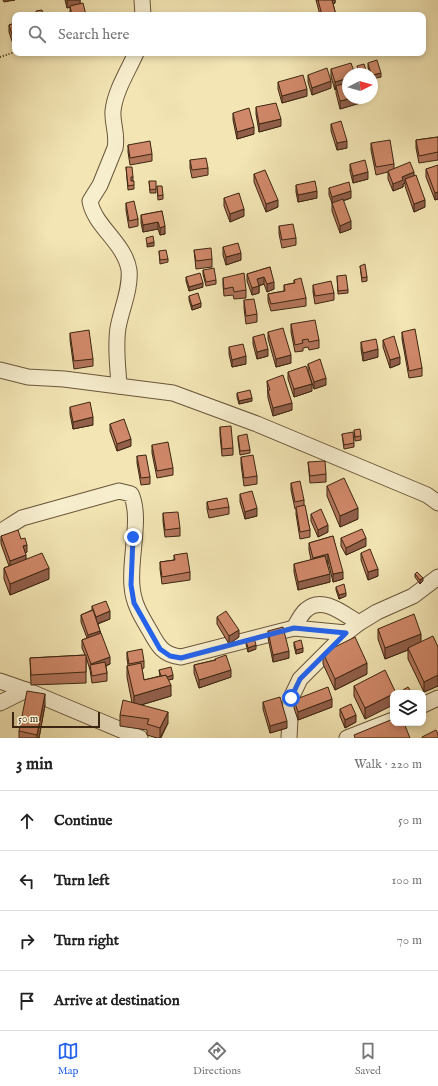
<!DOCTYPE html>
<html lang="en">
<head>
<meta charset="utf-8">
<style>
  :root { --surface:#fff; --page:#f6f6f6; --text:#222; --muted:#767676; --line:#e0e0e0; --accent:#2563eb }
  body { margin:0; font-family:"IM FELL English",serif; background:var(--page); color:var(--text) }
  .controls { position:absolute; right:12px; bottom:12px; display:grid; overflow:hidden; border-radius:8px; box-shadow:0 2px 6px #0003 }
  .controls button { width:36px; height:36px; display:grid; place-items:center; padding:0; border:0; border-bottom:1px solid var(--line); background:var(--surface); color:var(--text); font:20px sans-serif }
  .compass { position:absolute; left:342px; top:68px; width:36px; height:36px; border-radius:50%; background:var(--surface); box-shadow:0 2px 6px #0003; rotate:84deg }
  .scale { position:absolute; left:12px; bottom:10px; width:88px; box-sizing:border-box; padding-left:4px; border:2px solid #3d2611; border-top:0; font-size:11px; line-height:14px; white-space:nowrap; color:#3d2611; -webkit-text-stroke:3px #f7eece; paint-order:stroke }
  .stop { position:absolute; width:12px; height:12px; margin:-9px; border:3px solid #2563eb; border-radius:50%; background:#fff }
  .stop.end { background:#2563eb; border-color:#fff; box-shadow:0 1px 4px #0008 }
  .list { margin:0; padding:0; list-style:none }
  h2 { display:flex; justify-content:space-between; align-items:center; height:52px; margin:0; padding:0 16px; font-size:17px }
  h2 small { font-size:13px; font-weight:400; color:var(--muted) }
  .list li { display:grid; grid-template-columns:26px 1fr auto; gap:12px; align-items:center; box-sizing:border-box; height:60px; padding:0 16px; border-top:1px solid var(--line) }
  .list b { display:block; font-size:15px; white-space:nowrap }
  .list em { font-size:13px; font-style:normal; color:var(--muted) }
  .icon { flex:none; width:22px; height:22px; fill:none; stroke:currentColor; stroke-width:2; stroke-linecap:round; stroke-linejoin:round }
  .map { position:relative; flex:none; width:438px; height:738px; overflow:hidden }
  .search { position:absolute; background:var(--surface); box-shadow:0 2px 6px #0003; left:12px; right:12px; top:12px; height:44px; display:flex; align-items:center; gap:10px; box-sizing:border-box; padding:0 14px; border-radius:8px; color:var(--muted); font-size:15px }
  .sheet { height:292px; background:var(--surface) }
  nav { display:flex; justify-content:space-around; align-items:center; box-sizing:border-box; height:56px; border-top:1px solid var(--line); background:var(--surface); font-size:11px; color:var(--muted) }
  nav a { display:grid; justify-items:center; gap:2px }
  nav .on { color:var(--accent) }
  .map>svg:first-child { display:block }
</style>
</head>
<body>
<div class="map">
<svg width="438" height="738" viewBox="0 0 438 738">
  <rect width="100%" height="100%" fill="#f3e5b4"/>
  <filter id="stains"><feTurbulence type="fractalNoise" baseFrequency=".005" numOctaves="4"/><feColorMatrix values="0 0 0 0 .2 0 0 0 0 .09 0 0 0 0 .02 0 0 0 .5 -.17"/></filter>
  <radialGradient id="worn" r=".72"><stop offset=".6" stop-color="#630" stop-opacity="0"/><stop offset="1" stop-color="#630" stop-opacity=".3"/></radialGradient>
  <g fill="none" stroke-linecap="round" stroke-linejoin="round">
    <defs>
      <g id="minor">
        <path d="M142,0L143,15"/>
        <path d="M0,370L28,377L64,379L173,393L257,424L427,495L438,503"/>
        <path d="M119,386C118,367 115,347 118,328C121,310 131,289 129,270C125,243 94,226 90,201L100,185L115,148C118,135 112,123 113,111C115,91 128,71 136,53"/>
        <path d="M0,532L22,518L119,491L131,494C142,517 129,559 132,586C133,603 141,616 150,631C158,646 163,655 181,657L294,628L346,633"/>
        <path d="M294,628C297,623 301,614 306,610C322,595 344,614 359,623"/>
        <path d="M0,681L26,690L140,738"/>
        <path d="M0,703L26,690"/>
        <path d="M423,705L438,698"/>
        <path d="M289,738L291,698L300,679L346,633L359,623L377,612L413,596L438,577"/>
        <path d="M347,738L393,720"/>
      </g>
    </defs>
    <use href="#minor" stroke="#6a563a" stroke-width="17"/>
    <path stroke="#3d2611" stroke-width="2" stroke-dasharray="1 2" stroke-linecap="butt" d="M0,57L15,52"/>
    <use href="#minor" stroke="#f7eece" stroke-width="15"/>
  </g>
  <g fill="#b2755a" stroke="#3d2611">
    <path d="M3,0H15L4,2Z"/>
    <path d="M65,0H80V4L86,15H70V7L67,8Z"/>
    <path d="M316,0H335V3L333,4L336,15H339H320Z"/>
    <path d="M15,23V50L9,32V25Z"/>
    <path d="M368,63L381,77L372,74H370L368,67Z"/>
    <path d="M331,69L348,74V85L347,86V87L360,98V103L340,109L336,93V89L335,90L331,77Z"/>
    <path d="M308,75L331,88L312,95L308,82Z"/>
    <path d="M278,82L307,96L282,103L278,89Z"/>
    <path d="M256,107L281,126L259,132L256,114Z"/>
    <path d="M233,113L254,134L237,139L233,120Z"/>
    <path d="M331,124L347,148L337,150L331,131Z"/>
    <path d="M438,137V160L419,163L416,148V140Z"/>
    <path d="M371,143L394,164V169L414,176L425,207L414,212L405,186V183L403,184V187L393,191L388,179V172L376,175L371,150Z"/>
    <path d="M128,145L152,154V161L130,165L128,152Z"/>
    <path d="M190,160L208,168V175L192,178L190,168Z"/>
    <path d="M350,164L368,179L353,183L350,171Z"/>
    <path d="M438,166V199L435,200L426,177V169Z"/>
    <path d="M126,167L133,177V181H131L134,185V189L128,190Z"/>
    <path d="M254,174L278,207L266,212L254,182Z"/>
    <path d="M149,181L156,189V193H150Z"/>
    <path d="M296,185L317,198L298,202L296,192Z"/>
    <path d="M157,186L163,195V199L158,200Z"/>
    <path d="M329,188L351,198L343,201L351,229L340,233L332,211V203L329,195Z"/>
    <path d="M224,198L244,216L230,222L224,206Z"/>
    <path d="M126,203L138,219V226L129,228L126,210Z"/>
    <path d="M162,211L165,234L160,235L158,229L143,232L141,223V215Z"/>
    <path d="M279,226L296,238V245L282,248L279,234Z"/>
    <path d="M223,247L241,260L226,265L223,255Z"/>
    <path d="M194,250L212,259V267L196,269Z"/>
    <path d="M159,251L168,259V262L160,264Z"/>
    <path d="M360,266L367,277V281L362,282Z"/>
    <path d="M270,267L274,289L267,292L264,284L259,286V293L252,295L247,281V274Z"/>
    <path d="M203,270L216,280V284L206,286L203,274Z"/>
    <path d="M337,276L348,290V293L338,294Z"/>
    <path d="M186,277L203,287L189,291L186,281Z"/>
    <path d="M223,278L246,290V298L234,299L233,295L224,296L223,285Z"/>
    <path d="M294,280L306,298V306L271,311L268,301V294L284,291V285L294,283Z"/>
    <path d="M313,285L334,293V300L315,304L313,292Z"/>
    <path d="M189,296L201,307L192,310L189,300Z"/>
    <path d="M244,300L257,314V322L246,324L244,308Z"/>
    <path d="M291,324L319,340V348L309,350L308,347L303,348V351L295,352L291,332Z"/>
    <path d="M268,332L291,363L276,367L268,339Z"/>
    <path d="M402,332L422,368V376L409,378L402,339Z"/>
    <path d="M70,333L93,359V366L74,369L70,340Z"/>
    <path d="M253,337L268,356L257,359L253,344Z"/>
    <path d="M383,340L400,364L390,368L383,347Z"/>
    <path d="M361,342L378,357L363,361L361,349Z"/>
    <path d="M229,347L246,364L232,367L229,354Z"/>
    <path d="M308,364L326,385L314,389L308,371Z"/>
    <path d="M288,372L312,391L294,397L288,379Z"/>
    <path d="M267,381L292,410L273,416L268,398Z"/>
    <path d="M237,393L252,401L239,404L237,397Z"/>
    <path d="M70,407L93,425L73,429L70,414Z"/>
    <path d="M110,424L131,446L117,451L110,431Z"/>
    <path d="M220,427L233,448V455L222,456L220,435Z"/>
    <path d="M354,430L361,436V440L355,441Z"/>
    <path d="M342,434L354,443V447L344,449Z"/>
    <path d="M238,436L250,450V453L240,455L238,440Z"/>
    <path d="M152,445L173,468V475L157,478L152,453Z"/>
    <path d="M137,456L150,477V484L141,485L137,463Z"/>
    <path d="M241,457L257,476V484L244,486L241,464Z"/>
    <path d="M308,462L326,474V482L310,483Z"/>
    <path d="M291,483L304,500V505L310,530V537L300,539L296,514V509H295L291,490Z"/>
    <path d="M327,486L358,519L340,527L327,496Z"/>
    <path d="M240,494L257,516L245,519L240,502Z"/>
    <path d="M207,502L229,507V514L209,518L207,509Z"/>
    <path d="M163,513L180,528V536L165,537L163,521Z"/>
    <path d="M311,514L328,532L318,537L311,521Z"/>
    <path d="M1,536L21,539L27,552L25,553L26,559L49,579L10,595L4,579V568L9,566L1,544Z"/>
    <path d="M333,536L343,579L333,582L328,561H327L330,582L298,590L294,572V564L311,560L309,550V543Z"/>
    <path d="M341,538L366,546L346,555L341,546Z"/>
    <path d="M361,553L378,576L368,580L361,560Z"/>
    <path d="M174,555L190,572V580L162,584L160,569V562L174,560Z"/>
    <path d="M415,574L423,581L420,584L415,577Z"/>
    <path d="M336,587L346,596L339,599L336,590Z"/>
    <path d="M92,606L110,619L98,624L110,664L106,666L107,673V681L92,683L90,670L86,657V683L31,685L30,658L85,655L82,648V640L87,638L81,622V615L92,610Z"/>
    <path d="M217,617L239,637L229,644L217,624Z"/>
    <path d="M378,629L438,647V686L424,692L408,659V650L385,659L378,639Z"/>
    <path d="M268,631L289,658L273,662L268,638Z"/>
    <path d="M246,641L256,649L248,652L246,644Z"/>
    <path d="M294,642L303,652L296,654L294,646Z"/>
    <path d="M127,652L144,661V668L142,669L144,680L160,676L159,670L173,679L168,680L171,696L141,705L168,723L161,738H157L147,735V730L120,726V715L132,703L127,677V666L128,665L127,659Z"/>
    <path d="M323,653L367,674L335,690L323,664Z"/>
    <path d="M215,659L231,677L199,688L194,673V665L215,660Z"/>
    <path d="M354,686L396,693L365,719L354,696Z"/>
    <path d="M294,700L332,707L298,720L294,708Z"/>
    <path d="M263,702L287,728L270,733L263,709Z"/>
    <path d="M45,705L39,738H19V731Z"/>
    <path d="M340,709L356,722L345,728L340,716Z"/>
  </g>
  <g fill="#915f4a" stroke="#3d2611">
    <path d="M69,0H80V4L67,8V1Z"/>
    <path d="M331,0H335V3L331,4Z"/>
    <path d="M381,73V77L372,79V75Z"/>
    <path d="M348,78V85L336,89V86V89L335,90V82Z"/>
    <path d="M331,81V88L312,95V88Z"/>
    <path d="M307,89V96L282,103V96Z"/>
    <path d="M352,98H360V103L340,109V101Z"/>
    <path d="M281,119V126L259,132V124Z"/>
    <path d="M254,127V134L237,139V132Z"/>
    <path d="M347,141V148L337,150V143Z"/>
    <path d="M368,172V179L353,183V176Z"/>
    <path d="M414,172V180L405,179V183L403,184V187L393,191V184L402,177Z"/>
    <path d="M317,191V198L298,202V195Z"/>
    <path d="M351,191V198L332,204V197Z"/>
    <path d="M438,192V199L435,200V193Z"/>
    <path d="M278,200V207L266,212V204Z"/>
    <path d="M425,200V207L414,212V204Z"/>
    <path d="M244,209V216L230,222V214Z"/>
    <path d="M351,221V229L340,233V226Z"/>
    <path d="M158,222V229L143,232V225Z"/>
    <path d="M165,226V234L160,235V228Z"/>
    <path d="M154,242V246L147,247V244Z"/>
    <path d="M241,253V260L226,265V257Z"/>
    <path d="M264,277V284L257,286V279Z"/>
    <path d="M274,282V289L267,292V284Z"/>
    <path d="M203,283V287L189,291V287Z"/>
    <path d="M259,286V293L252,295V288Z"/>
    <path d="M201,303V307L192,310V306Z"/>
    <path d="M268,349V356L257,359V352Z"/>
    <path d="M378,349V357L363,361V353Z"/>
    <path d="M291,355V363L276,367V359Z"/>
    <path d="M246,356V364L232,367V360Z"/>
    <path d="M400,357V364L390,368V360Z"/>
    <path d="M326,378V385L314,389V382Z"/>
    <path d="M312,384V391L294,397V389Z"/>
    <path d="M252,398V401L239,404V401Z"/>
    <path d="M292,403V410L273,416V408Z"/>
    <path d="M93,417V425L73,429V422Z"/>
    <path d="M131,439V446L117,451V444Z"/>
    <path d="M257,508V516L245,519V512Z"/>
    <path d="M358,508V519L340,527V516Z"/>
    <path d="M328,525V532L318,537V530Z"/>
    <path d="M366,538V546L346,555V548Z"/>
    <path d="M27,545V552L23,554V546Z"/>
    <path d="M328,554V561L313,565V558Z"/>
    <path d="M26,555V562L10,568V561Z"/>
    <path d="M49,568V579L10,595V584Z"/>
    <path d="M378,569V576L368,580V572Z"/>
    <path d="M343,572V579L333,582V574Z"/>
    <path d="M330,574V582L298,590V582Z"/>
    <path d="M423,578V581L420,584V580Z"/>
    <path d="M346,593V596L339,599V595Z"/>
    <path d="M110,611V619L96,624V617Z"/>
    <path d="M239,630V637L229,644V636Z"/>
    <path d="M100,631V638L88,642V635Z"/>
    <path d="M421,634V644L408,648V650L385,659V648Z"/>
    <path d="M256,645V649L248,652V648Z"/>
    <path d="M303,648V652L296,654V650Z"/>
    <path d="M289,651V658L273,662V655Z"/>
    <path d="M110,657V664L91,671V664Z"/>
    <path d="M367,663V674L335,690V679Z"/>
    <path d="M231,670V677L199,688V680Z"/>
    <path d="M173,675V679L161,682V678Z"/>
    <path d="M438,675V686L424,692V682Z"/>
    <path d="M171,685V696L134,707V696Z"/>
    <path d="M45,694V705L39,738H37V735Z"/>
    <path d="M393,694V705L365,719V708Z"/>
    <path d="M332,699V707L298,720V712Z"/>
    <path d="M168,712V723L160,738V728Z"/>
    <path d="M356,715V722L345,728V720Z"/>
    <path d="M287,721V728L270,733V726Z"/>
  </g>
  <g fill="#cf8869" stroke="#3d2611">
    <path d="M318,0H332L336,15L339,14V15H322Z"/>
    <path d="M83,3L86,15H72L70,6Z"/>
    <path d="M42,10L43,15L51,13L52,15H37L36,11Z"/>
    <path d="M15,23V43L9,25Z"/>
    <path d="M377,60L381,73L372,75V74H371L368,63Z"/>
    <path d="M351,63L355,74H348V78L335,82L331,69Z"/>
    <path d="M364,64L367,74H359L357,66Z"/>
    <path d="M327,68L331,81L312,88L308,75Z"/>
    <path d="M303,75L307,89L282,96L278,82Z"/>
    <path d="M346,83L347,87H348V98H352L340,101L336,86Z"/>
    <path d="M276,103L281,119L259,124L256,107Z"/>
    <path d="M249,108L254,127L237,132L233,113Z"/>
    <path d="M341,121L347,141L337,143L331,124Z"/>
    <path d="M438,137V152L419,156L416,140Z"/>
    <path d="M390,140L394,164L376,167L371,143Z"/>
    <path d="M150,141L152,154L130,158L128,145Z"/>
    <path d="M206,158L208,168L192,170L190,160Z"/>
    <path d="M365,160L368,172L353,176L350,164Z"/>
    <path d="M410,162L414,172L402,177L403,180L393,184L388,171Z"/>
    <path d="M438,165V192L435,193L426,169Z"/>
    <path d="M126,167H132L133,177H131V181H134V185L128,186Z"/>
    <path d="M265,170L278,200L266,204L254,174Z"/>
    <path d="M416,175L425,200L414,204L405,179Z"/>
    <path d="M149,181H156V189L150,190Z"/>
    <path d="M315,181L317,191L298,195L296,185Z"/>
    <path d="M349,182L351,191L332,197L329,188Z"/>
    <path d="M157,186H162L163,195L158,196Z"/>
    <path d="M239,193L244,209L230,214L224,198Z"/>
    <path d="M343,199L351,221L340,226L332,203Z"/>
    <path d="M134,201L138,219L129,221L126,203Z"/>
    <path d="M162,211L165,226L160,228L158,222L143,225L141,215Z"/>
    <path d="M293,224L296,238L282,240L279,226Z"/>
    <path d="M153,236L154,242L147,244L146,238Z"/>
    <path d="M238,243L241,253L226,257L223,247Z"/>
    <path d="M211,248L212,259L196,261L194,250Z"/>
    <path d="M166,250L168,259L160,260L159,251Z"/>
    <path d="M365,264L367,277L362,278L360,266Z"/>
    <path d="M270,267L274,282L267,284L264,277L257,279L259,286L252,288L247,274Z"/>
    <path d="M214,268L216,280L206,282L203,270Z"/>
    <path d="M200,273L203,283L189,287L186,277Z"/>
    <path d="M244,273L246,290L234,292L233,287L224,289L223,278Z"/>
    <path d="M346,275L348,290L338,291L337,276Z"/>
    <path d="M301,278L306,298L271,304L268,294L285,291L284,285L295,283L294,280Z"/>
    <path d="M331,281L334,293L315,296L313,285Z"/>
    <path d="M198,293L201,303L192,306L189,296Z"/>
    <path d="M254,299L257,314L246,316L244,300Z"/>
    <path d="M315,320L319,340L309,342L308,339L302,340L303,343L295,345L291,324Z"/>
    <path d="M283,328L291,355L276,359L268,332Z"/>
    <path d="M415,329L422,368L409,371L402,332Z"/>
    <path d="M89,330L93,359L74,361L70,333Z"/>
    <path d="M264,334L268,349L257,352L253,337Z"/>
    <path d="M394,336L400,357L390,360L383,340Z"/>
    <path d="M376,339L378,349L363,353L361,342Z"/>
    <path d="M243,344L246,356L232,360L229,347Z"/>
    <path d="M320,359L326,378L314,382L308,364Z"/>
    <path d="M306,366L312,384L294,389L288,372Z"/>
    <path d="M283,375L292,403L273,408L268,391L270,390L267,381Z"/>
    <path d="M250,390L252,398L239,401L237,393Z"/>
    <path d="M90,402L93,417L73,422L70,407Z"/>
    <path d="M124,419L131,439L117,444L110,424Z"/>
    <path d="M231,426L233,448L222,449L220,427Z"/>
    <path d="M360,429L361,436L355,437L354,430Z"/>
    <path d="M353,432L354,443L344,445L342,434Z"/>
    <path d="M247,434L250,450L240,451L238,436Z"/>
    <path d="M168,442L173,468L157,471L152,445Z"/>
    <path d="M146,455L150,477L141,478L137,456Z"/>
    <path d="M253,455L257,476L244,478L241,457Z"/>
    <path d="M325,461L326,474L310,476L308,462Z"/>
    <path d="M344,478L358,508L340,516L327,486Z"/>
    <path d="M300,481L304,500L295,502L291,483Z"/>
    <path d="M252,491L257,508L245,512L240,494Z"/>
    <path d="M227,498L229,507L209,510L207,502Z"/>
    <path d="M305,505L310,530L300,532L296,507Z"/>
    <path d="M321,509L328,525L318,530L311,514Z"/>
    <path d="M178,512L180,528L165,530L163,513Z"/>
    <path d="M362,529L366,538L346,548L341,538Z"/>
    <path d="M18,530L21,539L25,538L27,545L23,546L26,555L10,561L1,536Z"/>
    <path d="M333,536L343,572L333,574L328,554L313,558L309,543Z"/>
    <path d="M370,549L378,569L368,572L361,553Z"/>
    <path d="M42,553L49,568L10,584L4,568Z"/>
    <path d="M187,553L190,572L162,577L160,562L175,560L174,555Z"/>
    <path d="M325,556L330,574L298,582L294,564Z"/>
    <path d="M417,572L423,578L420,580L415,574Z"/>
    <path d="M344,584L346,593L339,595L336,587Z"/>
    <path d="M106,601L110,611L96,617L92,606Z"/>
    <path d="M93,610L100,631L88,635L81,615Z"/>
    <path d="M226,611L239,630L229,636L217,617Z"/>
    <path d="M414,614L421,634L385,648L378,629Z"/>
    <path d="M283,627L289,651L273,655L268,631Z"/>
    <path d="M101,633L110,657L91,664L82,640Z"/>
    <path d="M433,636L438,647V675L424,682L408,648Z"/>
    <path d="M355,637L367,663L335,679L323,653Z"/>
    <path d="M254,638L256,645L248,648L246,641Z"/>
    <path d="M301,640L303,648L296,650L294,642Z"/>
    <path d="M142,649L144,661L129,664L127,652Z"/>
    <path d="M86,655V672L31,675L30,658Z"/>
    <path d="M226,655L231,670L199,680L194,665L216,660L215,659Z"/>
    <path d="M105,662L107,673L92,676L90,665Z"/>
    <path d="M141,663L144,680L166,675L171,685L134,696L127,666Z"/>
    <path d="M171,667L173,675L167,677L166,675L161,676L159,670Z"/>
    <path d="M385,670L396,693H393V694L365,708L354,686Z"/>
    <path d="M328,687L332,699L298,712L294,700Z"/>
    <path d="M408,687L412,693H405L403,690Z"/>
    <path d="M27,691L45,694L37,735L19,731Z"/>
    <path d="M280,697L287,721L270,726L263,702Z"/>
    <path d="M123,700L168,712L160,728L147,724L149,719L120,715Z"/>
    <path d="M351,704L356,715L345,720L340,709Z"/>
    <path d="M393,719V723H404L410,738H355L354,735Z"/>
    <path d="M436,730L438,734V738H422V737Z"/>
  </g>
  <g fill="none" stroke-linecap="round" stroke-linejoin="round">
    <path stroke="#2563eb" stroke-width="5" d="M133,537L131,585L134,603L160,649L170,656L181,658L294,628L346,633L300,679L291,698"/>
  </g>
  <rect width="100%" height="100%" filter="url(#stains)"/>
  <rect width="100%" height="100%" fill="url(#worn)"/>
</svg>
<div class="controls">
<button><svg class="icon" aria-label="layers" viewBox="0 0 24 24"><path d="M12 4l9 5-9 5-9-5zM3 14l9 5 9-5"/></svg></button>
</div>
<svg class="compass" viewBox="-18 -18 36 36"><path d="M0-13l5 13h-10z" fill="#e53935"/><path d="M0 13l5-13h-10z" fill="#767676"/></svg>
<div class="scale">50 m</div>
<div class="stop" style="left:291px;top:698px"></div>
<div class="stop end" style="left:133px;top:537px"></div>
<div class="search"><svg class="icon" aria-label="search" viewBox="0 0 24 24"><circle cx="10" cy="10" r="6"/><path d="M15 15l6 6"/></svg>Search here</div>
</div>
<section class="sheet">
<h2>3 min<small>Walk · 220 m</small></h2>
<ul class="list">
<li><svg class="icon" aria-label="ahead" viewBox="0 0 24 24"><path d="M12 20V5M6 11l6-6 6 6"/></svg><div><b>Continue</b></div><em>50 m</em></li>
<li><svg class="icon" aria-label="left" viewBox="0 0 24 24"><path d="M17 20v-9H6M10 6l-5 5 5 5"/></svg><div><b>Turn left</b></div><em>100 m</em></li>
<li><svg class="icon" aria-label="right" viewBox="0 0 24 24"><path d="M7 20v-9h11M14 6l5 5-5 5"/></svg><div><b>Turn right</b></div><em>70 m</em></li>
<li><svg class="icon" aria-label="arrive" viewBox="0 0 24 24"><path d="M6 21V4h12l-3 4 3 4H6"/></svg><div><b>Arrive at destination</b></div></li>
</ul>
</section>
<nav>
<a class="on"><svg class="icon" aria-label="map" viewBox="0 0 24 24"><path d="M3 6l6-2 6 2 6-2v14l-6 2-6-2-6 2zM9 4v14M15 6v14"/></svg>Map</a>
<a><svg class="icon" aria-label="directions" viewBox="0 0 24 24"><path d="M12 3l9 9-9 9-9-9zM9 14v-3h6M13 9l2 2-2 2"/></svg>Directions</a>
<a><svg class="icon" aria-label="saved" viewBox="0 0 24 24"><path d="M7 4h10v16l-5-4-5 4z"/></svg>Saved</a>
</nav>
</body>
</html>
